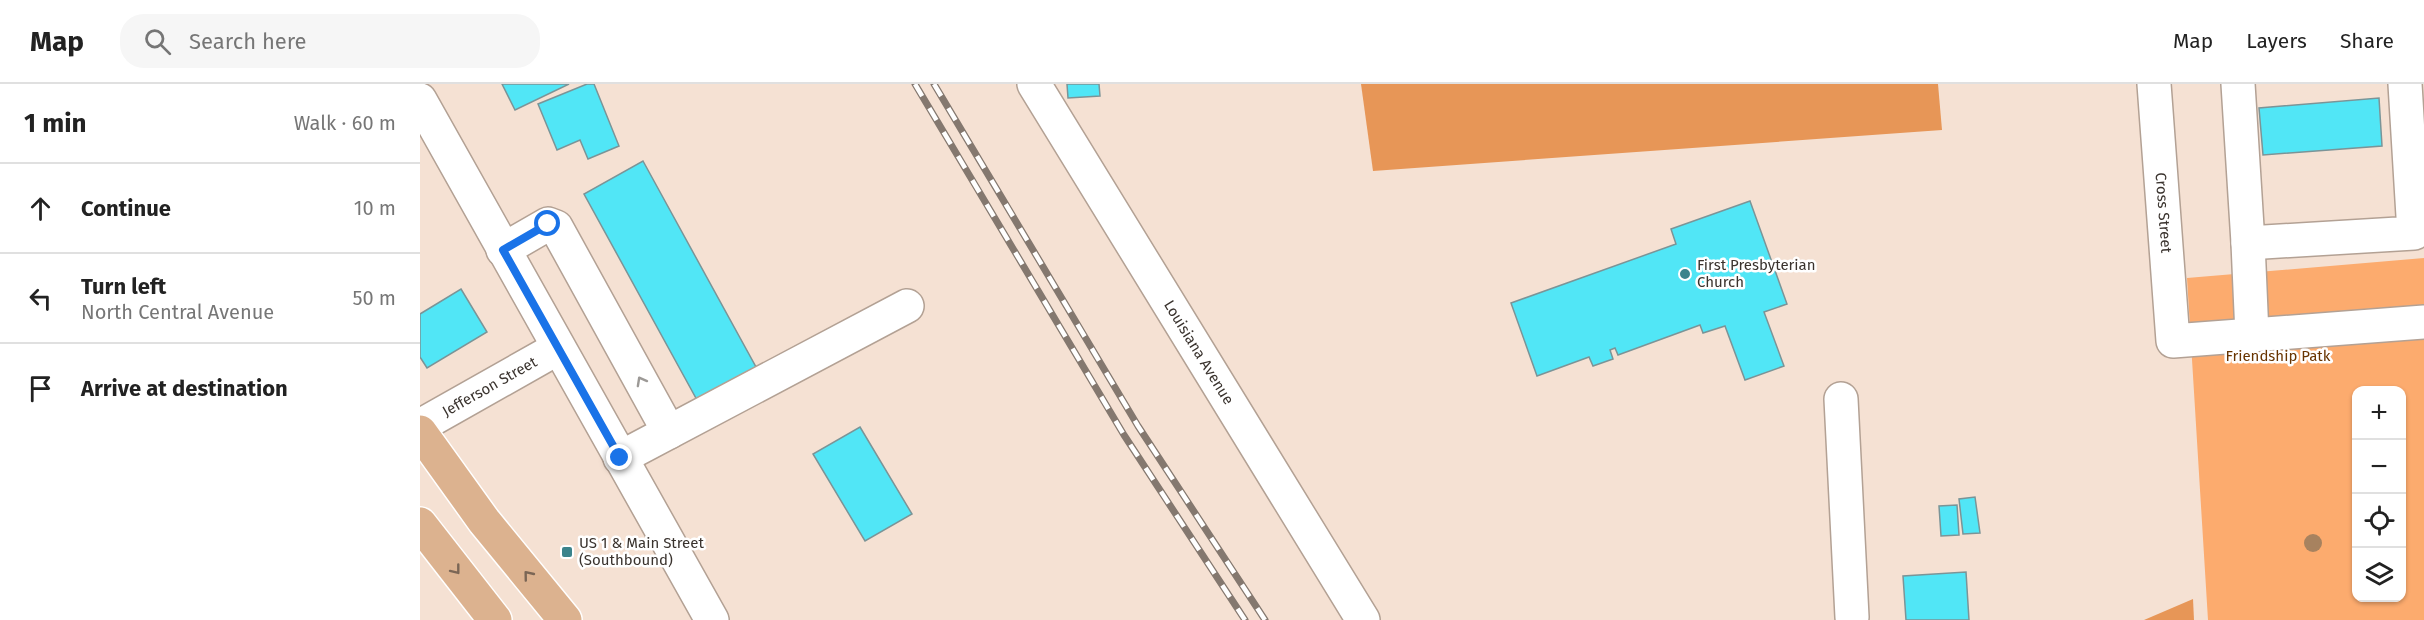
<!DOCTYPE html>
<html lang="en">
<head>
<meta charset="utf-8">
<style>
  :root { --surface:#fff; --page:#f6f6f6; --text:#222; --muted:#767676; --line:#e0e0e0 }
  body { margin:0; font-family:"Fira Sans",sans-serif; background:var(--page); color:var(--text) }
  .controls { position:absolute; right:18px; bottom:18px; display:grid; overflow:hidden; border-radius:12px; box-shadow:0 2px 4px #0004 }
  .controls button { width:54px; height:54px; display:grid; place-items:center; padding:0; border:0; border-bottom:2px solid var(--line); background:var(--surface); color:var(--text); font:30px sans-serif }
  .stop { position:absolute; width:18px; height:18px; margin:-14px; border:4px solid #1a73e8; border-radius:50%; background:#fff }
  .stop.end { background:#1a73e8; border-color:#fff; box-shadow:0 2px 6px #0008 }
  .list { margin:0; padding:0; list-style:none }
  h2 { display:flex; justify-content:space-between; align-items:center; height:78px; margin:0; padding:0 24px; font-size:26px }
  h2 small { font-size:20px; font-weight:400; color:var(--muted) }
  .list li { display:grid; grid-template-columns:39px 1fr auto; gap:18px; align-items:center; box-sizing:border-box; height:90px; padding:0 24px; border-top:2px solid var(--line) }
  .list b { display:block; font-size:22px; white-space:nowrap }
  .list p { margin:0; font-size:20px; white-space:nowrap; color:var(--muted) }
  .list em { font-size:20px; font-style:normal; color:var(--muted) }
  .icon { flex:none; width:33px; height:33px; fill:none; stroke:currentColor; stroke-width:2; stroke-linecap:round; stroke-linejoin:round }
  .map { position:relative; flex:none; width:2004px; height:536px; overflow:hidden }
  header { display:flex; align-items:center; gap:36px; box-sizing:border-box; height:84px; padding:0 30px; background:var(--surface); border-bottom:2px solid var(--line) }
  header strong { font-size:28px }
  nav { display:flex; gap:33px; margin-inline-start:auto; font-size:21px }
  .search { width:420px; height:54px; background:var(--page); display:flex; align-items:center; gap:15px; box-sizing:border-box; padding:0 21px; border-radius:24px; color:var(--muted); font-size:22px }
  main { display:flex }
  aside { flex:1; background:var(--surface) }
  .map>svg:first-child { display:block }
</style>
</head>
<body>
<header>
<strong>Map</strong>
<div class="search"><svg class="icon" aria-label="search" viewBox="0 0 24 24"><circle cx="10" cy="10" r="6"/><path d="M15 15l6 6"/></svg>Search here</div>
<nav><a>Map</a><a>Layers</a><a>Share</a></nav>
</header>
<main>
<aside>
<h2>1 min<small>Walk · 60 m</small></h2>
<ul class="list">
<li><svg class="icon" aria-label="ahead" viewBox="0 0 24 24"><path d="M12 20V5M6 11l6-6 6 6"/></svg><div><b>Continue</b></div><em>10 m</em></li>
<li><svg class="icon" aria-label="left" viewBox="0 0 24 24"><path d="M17 20v-9H6M10 6l-5 5 5 5"/></svg><div><b>Turn left</b><p>North Central Avenue</p></div><em>50 m</em></li>
<li><svg class="icon" aria-label="arrive" viewBox="0 0 24 24"><path d="M6 21V4h12l-3 4 3 4H6"/></svg><div><b>Arrive at destination</b></div></li>
</ul>
</aside>
<div class="map">
<svg width="2004" height="536" viewBox="0 0 2004 536">
  <rect width="100%" height="100%" fill="#f5e1d3"/>
  <path fill="#fcab6e" fill-rule="evenodd" d="M2004,174V536H1788L1767,194ZM1936,306H1982V514H1936Z"/>
  <g fill="#e79657">
    <path d="M941,0H1518L1522,46L953,87Z"/>
    <path d="M1773,515L1774,536H1724Z"/>
  </g>
  <g fill="#51e6f6" stroke="#7b9497" stroke-width="1.5">
    <path d="M82,0H149L95,26Z"/>
    <path d="M167,0H174L199,62L168,75L160,56L137,66L118,20Z"/>
    <path d="M647,0H679L680,12L648,14Z"/>
    <path d="M1959,14L1962,62L1843,71L1839,24Z"/>
    <path d="M223,77L336,283L277,316L164,110Z"/>
    <path d="M1330,117L1367,220L1344,228L1364,282L1325,296L1305,242L1283,249L1280,241L1198,271L1195,264L1190,266L1193,275L1173,282L1169,273L1117,292L1091,219L1256,160L1251,145Z"/>
    <path d="M41,205L67,248L7,284L0,273V230Z"/>
    <path d="M440,343L492,430L445,457L393,370Z"/>
    <path d="M1555,413L1560,449L1543,450L1539,415Z"/>
    <path d="M1537,421L1539,451L1521,452L1519,422Z"/>
    <path d="M1546,488L1549,536H1486L1483,492Z"/>
  </g>
  <g fill="none" stroke-linecap="round" stroke-linejoin="round">
    <defs>
      <g id="minor">
        <path id="s1" d="M614,0L943,536"/>
        <path id="s2" d="M1734,0L1753,257L2004,238"/>
        <path d="M1818,0L1828,159L1994,149L1985,0"/>
        <path d="M0,16L292,536"/>
        <path d="M1828,159L1832,251"/>
        <path d="M83,166L128,140L136,143L249,348"/>
        <path d="M1421,315L1432,533"/>
        <path id="s3" d="M0,342L138,264"/>
        <path d="M200,374L487,222"/>
      </g>
      <g id="major">
        <path d="M0,348L64,437L145,536"/>
        <path d="M0,440L75,536"/>
      </g>
    </defs>
    <use href="#minor" stroke="#b3a194" stroke-width="36"/>
    <use href="#major" stroke="#fff" stroke-width="36"/>
    <use href="#minor" stroke="#fff" stroke-width="33"/>
    <use href="#major" stroke="#dcb28f" stroke-width="33"/>
    <defs>
      <g id="rail">
        <path d="M495,0L704,351L825,536"/>
        <path d="M514,0L718,342L845,536"/>
      </g>
    </defs>
    <use href="#rail" stroke="#84786f" stroke-width="7"/>
    <use href="#rail" stroke="#fff" stroke-width="4.5" stroke-dasharray="14" stroke-linecap="butt"/>
  </g>
  <circle fill="#a7825f" cx="1893" cy="459" r="9"/>
  <defs><path id="oneway-chevron" d="M-2-3.5L2.5 0L-2 3.5" fill="none" stroke-width="1.6" stroke-linecap="round" stroke-linejoin="round" transform="scale(1.5)"/></defs>
  <use stroke="#9c9996" href="#oneway-chevron" transform="translate(221 297) rotate(-119)"/>
  <g stroke="#7b6655">
    <use href="#oneway-chevron" transform="translate(36 486) rotate(52)"/>
    <use href="#oneway-chevron" transform="translate(108 491) rotate(-129)"/>
  </g>
  <g fill="none" stroke-linecap="round" stroke-linejoin="round">
    <path stroke="#1a73e8" stroke-width="8" d="M128,140L83,166L200,374"/>
  </g>
  <g fill="#3b838b" stroke="#fff" stroke-width="2">
    <circle cx="1265" cy="190" r="6"/>
    <rect x="141" y="462" width="12" height="12" rx="3"/>
  </g>
  <g text-anchor="middle" dominant-baseline="central" stroke-width="5" stroke-linejoin="round" paint-order="stroke">
    <g font-size="15" fill="#3a332e" stroke="#fff">
      <text stroke="none"><textPath href="#s2" startOffset="129">Cross Street</textPath></text>
      <text stroke="none"><textPath href="#s1" startOffset="315">Louisiana Avenue</textPath></text>
      <text stroke="none"><textPath href="#s3" startOffset="80">Jefferson Street</textPath></text>
    </g>
    <g font-size="15" fill="#3a332e" stroke="#fff" text-anchor="start">
      <text x="1277" y="181">First Presbyterian<tspan x="1277" dy="17">Church</tspan></text>
      <text x="159" y="459">US 1 &amp; Main Street<tspan x="159" dy="17">(Southbound)</tspan></text>
    </g>
    <g font-size="15" fill="#683400" stroke="#fff">
      <text x="1858" y="272">Friendship Patk</text>
    </g>
  </g>
</svg>
<div class="controls">
<button>+</button>
<button>−</button>
<button><svg class="icon" aria-label="locate" viewBox="0 0 24 24"><circle cx="12" cy="12" r="6"/><path d="M12 2v4M12 18v4M2 12h4M18 12h4"/></svg></button>
<button><svg class="icon" aria-label="layers" viewBox="0 0 24 24"><path d="M12 4l9 5-9 5-9-5zM3 14l9 5 9-5"/></svg></button>
</div>
<div class="stop" style="left:128px;top:140px"></div>
<div class="stop end" style="left:200px;top:374px"></div>
</div>
</main>
</body>
</html>
